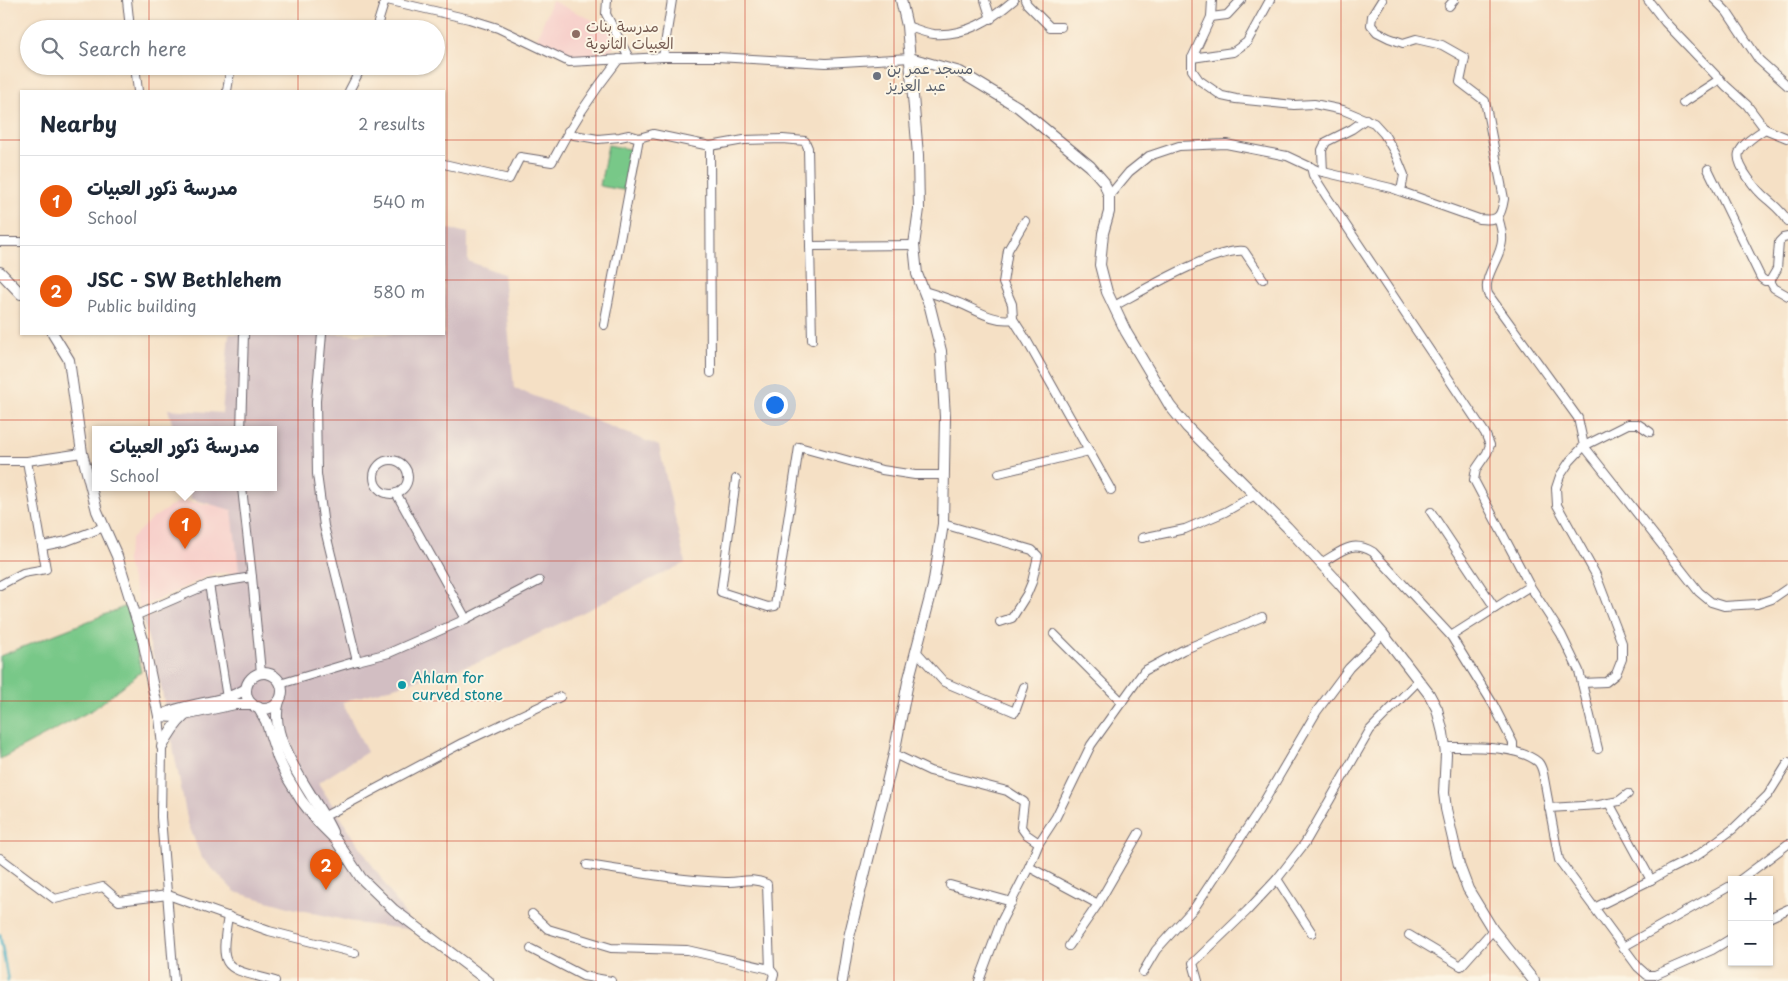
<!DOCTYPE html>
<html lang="en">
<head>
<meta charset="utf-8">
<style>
  :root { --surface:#fff; --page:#f2f2f3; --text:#1f2937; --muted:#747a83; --line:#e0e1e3; --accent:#ea580c }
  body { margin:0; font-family:"Playpen Sans","Playpen Sans Arabic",sans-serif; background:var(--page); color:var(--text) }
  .controls { position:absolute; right:15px; bottom:15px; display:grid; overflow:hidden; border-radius:0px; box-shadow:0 1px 4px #0004 }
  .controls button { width:45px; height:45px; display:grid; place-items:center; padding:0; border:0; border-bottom:1px solid var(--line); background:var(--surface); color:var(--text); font:25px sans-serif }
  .you { position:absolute; left:774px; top:404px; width:18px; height:18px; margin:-12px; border:4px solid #fff; border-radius:50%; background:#1a73e8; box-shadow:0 0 0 8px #1a73e833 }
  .badge { display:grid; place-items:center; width:32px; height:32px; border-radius:50%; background:var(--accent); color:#fff; font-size:16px; font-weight:700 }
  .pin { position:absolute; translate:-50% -41px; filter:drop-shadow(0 1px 2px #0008) }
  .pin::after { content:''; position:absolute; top:26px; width:18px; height:15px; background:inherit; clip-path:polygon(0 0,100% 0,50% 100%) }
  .popup { position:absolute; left:92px; top:426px; width:185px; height:65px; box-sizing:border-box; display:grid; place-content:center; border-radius:0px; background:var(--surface); filter:drop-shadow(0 1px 4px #0005); font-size:16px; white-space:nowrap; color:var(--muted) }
  .popup b { font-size:19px; color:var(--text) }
  .popup::after { content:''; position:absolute; left:50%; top:100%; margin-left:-10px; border:10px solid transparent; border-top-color:var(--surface) }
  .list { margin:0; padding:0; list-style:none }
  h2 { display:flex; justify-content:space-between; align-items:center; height:65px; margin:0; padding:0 20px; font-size:21px }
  h2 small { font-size:16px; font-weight:400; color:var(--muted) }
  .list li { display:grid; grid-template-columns:32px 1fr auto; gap:15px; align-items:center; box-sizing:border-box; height:90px; padding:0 20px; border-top:1px solid var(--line) }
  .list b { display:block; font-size:19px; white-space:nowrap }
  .list p { margin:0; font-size:16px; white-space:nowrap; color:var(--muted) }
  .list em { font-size:16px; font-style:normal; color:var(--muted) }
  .icon { flex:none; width:28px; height:28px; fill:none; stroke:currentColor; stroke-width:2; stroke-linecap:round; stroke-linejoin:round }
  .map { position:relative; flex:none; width:1788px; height:981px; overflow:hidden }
  .search { position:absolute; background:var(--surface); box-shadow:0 1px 4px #0004; left:20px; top:20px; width:425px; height:55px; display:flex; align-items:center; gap:12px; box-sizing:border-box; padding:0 18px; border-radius:28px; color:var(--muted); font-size:19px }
  .panel { position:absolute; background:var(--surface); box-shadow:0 1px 4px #0004; left:20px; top:90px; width:425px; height:245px; border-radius:0px }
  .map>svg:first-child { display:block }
</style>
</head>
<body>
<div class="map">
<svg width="1788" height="981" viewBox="0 0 1788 981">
  <rect width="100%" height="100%" fill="#fcf5e5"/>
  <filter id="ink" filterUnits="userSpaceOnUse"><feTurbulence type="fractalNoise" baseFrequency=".02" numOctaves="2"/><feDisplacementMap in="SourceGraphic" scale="10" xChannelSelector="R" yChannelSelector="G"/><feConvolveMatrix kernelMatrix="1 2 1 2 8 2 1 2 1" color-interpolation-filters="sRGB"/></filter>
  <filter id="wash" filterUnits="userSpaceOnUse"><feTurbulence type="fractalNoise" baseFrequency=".0096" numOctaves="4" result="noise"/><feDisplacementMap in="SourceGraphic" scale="20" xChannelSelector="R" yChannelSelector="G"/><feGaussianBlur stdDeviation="1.12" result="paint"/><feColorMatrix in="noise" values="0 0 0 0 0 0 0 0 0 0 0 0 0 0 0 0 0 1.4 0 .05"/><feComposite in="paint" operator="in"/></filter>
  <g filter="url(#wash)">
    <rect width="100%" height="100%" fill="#f5e0c5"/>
    <g fill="#f7d0cb">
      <path d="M552,1L612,29L619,43L602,56L572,59L536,40Z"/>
      <path d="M181,500L209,505L237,503L243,573H215L140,608L126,559L131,539L150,520Z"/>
    </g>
    <path fill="#d2bec2" d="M444,228L468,233V261L503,274L514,388L659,446L685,563L480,662L342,702L367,752L318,783L415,930L362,924L296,909L235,892L201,857L188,823L160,682L143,620L239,571L232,510L191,499L188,488H274V430H174L168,409L222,413L229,334H444Z"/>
    <g fill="#78c888" stroke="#4d7562">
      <path d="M608,145L634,150L628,191L600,186Z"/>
      <path d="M129,605L141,672L94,709L0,759V656Z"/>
    </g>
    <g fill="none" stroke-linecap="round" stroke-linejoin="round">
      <path stroke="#44aec4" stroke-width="2.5" d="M0,935L8,981"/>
    </g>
  </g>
  <g filter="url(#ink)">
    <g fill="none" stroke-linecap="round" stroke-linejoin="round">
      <defs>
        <g id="street">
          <path d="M127,0L130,29"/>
          <path d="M387,0L469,19L498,28L569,62L663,57H717L826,63L910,58"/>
          <path d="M607,0L606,14L629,58"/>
          <path d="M985,0L991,19"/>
          <path d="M1025,0L1027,4L1050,27H1061"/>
          <path d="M1212,0L1211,17L1192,58V70L1199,80L1222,96L1236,99L1294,105L1314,104L1343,110L1374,123L1384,134L1395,153L1404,175L1401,191"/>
          <path d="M1648,0L1665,22L1726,86L1747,105L1765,129L1787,138"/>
          <path d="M1715,0L1727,12L1759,60L1788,86"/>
          <path d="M1449,6L1454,0"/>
          <path d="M1211,17L1227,15L1241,0"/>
          <path d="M907,26C916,29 925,33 934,34C966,36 991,20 1014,0"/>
          <path d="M376,29L385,0"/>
          <path d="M663,57L672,0"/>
          <path d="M1192,58L1233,52L1247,42L1270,0"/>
          <path d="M135,66L138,91"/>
          <path d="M227,91L231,66"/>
          <path d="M349,91L362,66"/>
          <path d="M1683,103L1720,79"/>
          <path d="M1765,129C1756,135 1743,143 1739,153C1735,165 1758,192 1767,199C1775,206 1784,213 1788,222"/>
          <path d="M568,131L574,135L598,139L620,137L629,135L639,138L653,134L710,146L744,140L783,139L805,141L808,148L812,340"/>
          <path d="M710,146L711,373"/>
          <path d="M444,164L509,179L520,157L552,162C571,125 593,92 619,59"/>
          <path d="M1311,167L1313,175L1327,197L1485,433L1490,445L1487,453L1476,469L1474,480L1530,586L1561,634L1579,671L1598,749"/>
          <path d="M1708,169L1761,278L1765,281H1770L1777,269L1779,242L1783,238L1788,237"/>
          <path d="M1323,172L1322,150L1326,142L1352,129L1366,119"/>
          <path d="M1109,196L1129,172L1149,156L1179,146L1226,144L1287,156L1319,171L1391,188L1479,219C1498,221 1501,218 1504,199L1485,101L1460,82L1465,58L1442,45L1416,39L1403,43L1389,38L1377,32L1371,25L1372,16L1382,0"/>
          <path d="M1498,217C1500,224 1503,233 1502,241C1501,258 1482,277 1488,294L1578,418L1584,446L1699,592L1711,602L1724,606L1757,604L1772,599L1788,588"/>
          <path d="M1025,221L1008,250L1003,283L1012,304L1013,319L1027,341L1111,490"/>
          <path d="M0,242H21"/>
          <path d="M810,246L914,245"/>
          <path d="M1770,281L1774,288L1788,296"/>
          <path d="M924,291C934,294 944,297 954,301C972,307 993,323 1013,319"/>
          <path d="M1114,306C1142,291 1214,248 1244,251L1263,279"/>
          <path d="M604,325L639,138"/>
          <path d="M322,334L316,401L317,474L324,526L357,661"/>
          <path d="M241,430L244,334"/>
          <circle cx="391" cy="477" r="17"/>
          <path d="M0,461H27L82,453"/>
          <path d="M999,473L1089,451"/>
          <path d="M736,479L721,592L768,607L775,606L799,447L882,470L915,475H943"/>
          <path d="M242,488L252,577L261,673"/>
          <path d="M396,493L466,619"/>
          <path d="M1431,512L1495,608"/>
          <path d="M943,524L1032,550L1038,556L1032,582L1027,594L1012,618L1000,622"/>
          <path d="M1142,538L1185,529L1225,512L1255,495"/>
          <path d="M43,546L67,541L104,527"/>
          <path d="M1321,563C1341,552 1351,539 1373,552L1451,636L1493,704L1513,743V751"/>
          <path d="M209,584L227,698"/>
          <path d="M0,585L23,573L46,569L27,461"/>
          <path d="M135,616L209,584L252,577"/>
          <path d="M1054,634L1122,702"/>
          <path d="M1451,636L1530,586"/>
          <path d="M916,651L944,682L1015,712L1024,687"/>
          <path d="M1582,683L1606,682L1616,674L1622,659V643L1596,575L1557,505L1556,488L1560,476L1570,461L1584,446L1628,424H1638L1650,432"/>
          <path d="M280,684L357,661L389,653L466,619L539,581"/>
          <path d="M159,716L162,747L161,817L174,981"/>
          <path d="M1445,747C1470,747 1518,745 1538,762C1541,765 1542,769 1543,773L1559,860L1638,967L1647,975H1655L1712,950L1732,938"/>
          <path d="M894,754L930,771L1007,791L1024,802L1021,827L1026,834L1039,843"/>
          <path d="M1609,803L1651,880"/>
          <path d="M1549,808L1599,805L1619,801L1628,794"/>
          <path d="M325,816L462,743L560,697"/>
          <path d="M0,858L55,899L103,887L119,901L168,895L269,931L355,953"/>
          <path d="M587,865C633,872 679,880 725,882C742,883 749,876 767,884L770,969L774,974L772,981"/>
          <path d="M1029,867L1098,904"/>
          <path d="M1277,879L1312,933"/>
          <path d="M1740,880L1788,844"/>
          <path d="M950,885L1012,902"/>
          <path d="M1594,908L1651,880L1670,869L1698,855L1733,829L1768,795L1788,763"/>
          <path d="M532,914L548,929L611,948L687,950L770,969"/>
          <path d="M228,916C219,972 224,967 275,981"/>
          <path d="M1769,918L1788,909"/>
          <path d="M1409,935L1461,966L1493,930"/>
          <path d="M1069,946L1098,904L1139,833"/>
          <path d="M1623,947L1732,885"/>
          <path d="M531,949L583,976L611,981"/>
          <path d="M1143,972L1156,950L1195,907L1259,810L1317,711L1349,668L1383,634"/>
          <path d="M979,981L1001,922L1029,867L1039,843L1056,817L1091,745L1144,671L1183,650L1262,617"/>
          <path d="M1198,981L1193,963L1247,911L1277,879L1305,843L1370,730L1419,680"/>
        </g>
        <g id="secondary">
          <path d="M910,58L960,72L1018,107L1090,166L1104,182L1109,196V212L1103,233L1100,265L1107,292L1126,332L1170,406L1187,427L1287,527L1339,583L1383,634L1429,694L1437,709L1443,733L1446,754L1444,793L1446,809L1459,865L1468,889L1493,930L1534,981"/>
          <path d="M0,272L21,294"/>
          <path d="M53,334L69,360L82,453L97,511L117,556L143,640L159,716"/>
          <circle cx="264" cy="691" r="18"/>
          <path d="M279,701C266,742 316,796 332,832"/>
          <path d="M258,707L266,721L278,758L287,777L301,800L318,822L336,840L361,878L394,910L488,981"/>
          <path d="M159,716L175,717L235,704H252"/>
          <path d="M160,716C187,702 219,705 246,689"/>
          <path d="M162,747C168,735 174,725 184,716"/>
          <path d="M842,981L849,937L894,754L908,682L933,586L943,524L945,417L941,351L930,307L917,274L914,245L919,209L918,155L907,26L901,0"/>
        </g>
      </defs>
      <use href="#street" stroke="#6c646b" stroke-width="10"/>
      <use href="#secondary" stroke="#6c646b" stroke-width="12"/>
      <use href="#street" stroke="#fff" stroke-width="8"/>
      <use href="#secondary" stroke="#fff" stroke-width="10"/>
    </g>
  </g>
  <path fill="none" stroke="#c8321e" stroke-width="1" stroke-opacity="0.55" d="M149,0V29M298,0V29M447,0V981M596,0V981M745,0V981M894,0V981M1043,0V981M1192,0V981M1341,0V981M1490,0V981M1639,0V981M149,66V91M298,66V91M0,140H21M444,140H1788M0,280H21M444,280H1788M149,334V981M298,334V981M0,420H1788M0,561H1788M0,701H1788M0,841H1788"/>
  <circle fill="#8d6e63" stroke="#fcf5e5" stroke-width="2" cx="576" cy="34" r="5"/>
  <circle fill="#6b7280" stroke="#fcf5e5" stroke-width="2" cx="877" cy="76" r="5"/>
  <circle fill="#0f9aa8" stroke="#fcf5e5" stroke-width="2" cx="402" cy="685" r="5"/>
  <g text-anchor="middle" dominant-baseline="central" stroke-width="4" stroke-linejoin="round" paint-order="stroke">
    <g font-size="15" fill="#785e54" stroke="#fcf5e5" text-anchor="start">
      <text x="586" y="25">مدرسة بنات<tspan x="586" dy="17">العبيات الثانوية</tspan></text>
    </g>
    <g font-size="15" fill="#5b616d" stroke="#fcf5e5" text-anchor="start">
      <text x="887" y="67">مسجد عمر بن<tspan x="887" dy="17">عبد العزيز</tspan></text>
    </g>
    <g font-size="15" fill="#0d838f" stroke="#fcf5e5" text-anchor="start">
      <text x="412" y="676">Ahlam for<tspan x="412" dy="17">curved stone</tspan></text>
    </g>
  </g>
</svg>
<div class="controls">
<button>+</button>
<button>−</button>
</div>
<div class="you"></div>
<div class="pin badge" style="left:185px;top:549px">1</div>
<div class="popup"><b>مدرسة ذكور العبيات</b>School</div>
<div class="pin badge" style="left:326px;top:890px">2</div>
<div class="search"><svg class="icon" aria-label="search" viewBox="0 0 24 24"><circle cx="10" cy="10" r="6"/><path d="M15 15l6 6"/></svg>Search here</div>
<section class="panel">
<h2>Nearby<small>2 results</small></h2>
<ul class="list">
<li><span class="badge">1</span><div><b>مدرسة ذكور العبيات</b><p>School</p></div><em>540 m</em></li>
<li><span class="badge">2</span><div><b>JSC - SW Bethlehem</b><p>Public building</p></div><em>580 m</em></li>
</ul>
</section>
</div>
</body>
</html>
